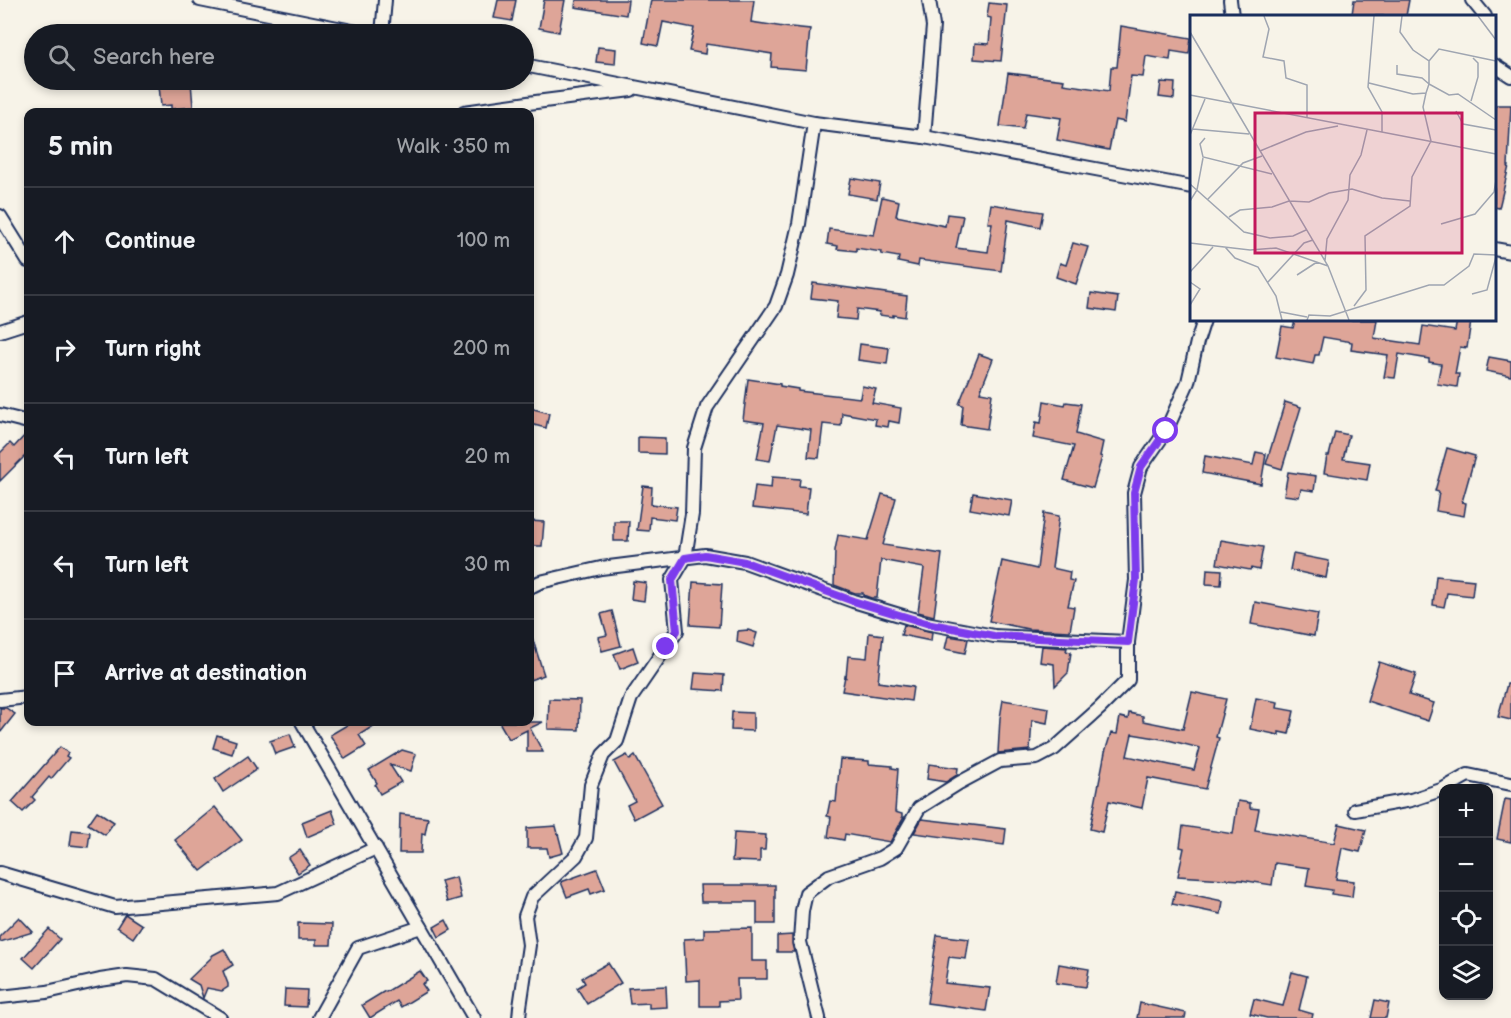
<!DOCTYPE html>
<html lang="en">
<head>
<meta charset="utf-8">
<style>
  :root { --surface:#171b24; --page:#20242c; --text:#f1f3f6; --muted:#9ea1a6; --line:#363941 }
  body { margin:0; font-family:"Balsamiq Sans",sans-serif; background:var(--page); color:var(--text) }
  .controls { position:absolute; right:18px; bottom:18px; display:grid; overflow:hidden; border-radius:12px; box-shadow:0 3px 9px #0003 }
  .controls button { width:54px; height:54px; display:grid; place-items:center; padding:0; border:0; border-bottom:2px solid var(--line); background:var(--surface); color:var(--text); font:30px sans-serif }
  .stop { position:absolute; width:18px; height:18px; margin:-14px; border:4px solid #7c3aed; border-radius:50%; background:#fff }
  .stop.end { background:#7c3aed; border-color:#fff; box-shadow:0 2px 6px #0008 }
  .list { margin:0; padding:0; list-style:none }
  h2 { display:flex; justify-content:space-between; align-items:center; height:78px; margin:0; padding:0 24px; font-size:26px }
  h2 small { font-size:20px; font-weight:400; color:var(--muted) }
  .list li { display:grid; grid-template-columns:39px 1fr auto; gap:18px; align-items:center; box-sizing:border-box; height:108px; padding:0 24px; border-top:2px solid var(--line) }
  .list b { display:block; font-size:22px; white-space:nowrap }
  .list em { font-size:20px; font-style:normal; color:var(--muted) }
  .icon { flex:none; width:33px; height:33px; fill:none; stroke:currentColor; stroke-width:2; stroke-linecap:round; stroke-linejoin:round }
  .map { position:relative; flex:none; width:1511px; height:1018px; overflow:hidden }
  .search { position:absolute; background:var(--surface); box-shadow:0 3px 9px #0003; left:24px; top:24px; width:510px; height:66px; display:flex; align-items:center; gap:15px; box-sizing:border-box; padding:0 21px; border-radius:33px; color:var(--muted); font-size:22px }
  .panel { position:absolute; background:var(--surface); box-shadow:0 3px 9px #0003; left:24px; top:108px; width:510px; height:618px; border-radius:12px }
  .map>svg:first-child { display:block }
</style>
</head>
<body>
<div class="map">
<svg width="1511" height="1018" viewBox="0 0 1511 1018">
  <rect width="100%" height="100%" fill="#f7f3e8"/>
  <filter id="ink" filterUnits="userSpaceOnUse"><feTurbulence type="fractalNoise" baseFrequency=".0167" numOctaves="2"/><feDisplacementMap in="SourceGraphic" scale="12" xChannelSelector="R" yChannelSelector="G"/><feConvolveMatrix kernelMatrix="1 2 1 2 8 2 1 2 1" color-interpolation-filters="sRGB"/></filter>
  <g filter="url(#ink)">
    <g fill="#dea598" stroke="#1b2f5e" stroke-width="1.5" fill-rule="evenodd">
      <path d="M498,0H516L512,21L494,18Z"/>
      <path d="M544,0H565L559,32L539,28Z"/>
      <path d="M576,0H628L626,15L575,7Z"/>
      <path d="M651,0H754L751,22L790,28L791,27L810,29L806,70L771,67L772,54L754,51L706,44L705,54L689,51L694,28L663,22L658,46L643,43Z"/>
      <path d="M1354,0H1409L1406,16H1370L1352,14Z"/>
      <path d="M989,3L1007,5L1001,61L974,59L975,43L989,44L991,18L987,17Z"/>
      <path d="M1121,26L1191,38L1189,54L1171,51L1170,60L1146,56L1143,77L1131,76L1125,122L1115,120L1109,150L1057,140L1061,118L1026,113L1023,129L1000,126L1008,73L1064,80L1063,84L1109,91L1111,67H1117Z"/>
      <path d="M598,47L616,49L615,64L596,62Z"/>
      <path d="M191,82L193,107L171,109V105L161,106L159,85Z"/>
      <path d="M1161,82L1175,83L1174,99L1159,97Z"/>
      <path d="M1496,105H1511L1508,166H1509L1499,208L1494,207V144Z"/>
      <path d="M851,178L880,183L877,199L848,194Z"/>
      <path d="M882,197L899,201L896,216L945,226L947,214L963,216L956,248L988,252L992,223H988L991,204L1043,212L1040,227L1008,220L1001,271L919,260L918,266L898,262L899,257L881,254L882,252L856,248V251L837,249L838,246L827,244L829,229L874,235Z"/>
      <path d="M1073,243L1088,247L1076,284L1056,277L1060,263L1066,265Z"/>
      <path d="M813,283L907,296L905,317L893,315V317L879,315L880,312L857,309L856,320L836,318L838,301L811,298Z"/>
      <path d="M1091,293L1118,297L1116,312L1089,308Z"/>
      <path d="M1295,320H1377L1374,338L1420,345L1423,326L1455,331L1457,320L1471,321L1467,348L1460,347L1455,374H1459L1457,387L1437,384L1441,364L1429,362V359L1399,354L1395,378L1384,377L1388,355L1351,350L1352,342L1323,337L1319,355H1315L1313,364L1276,357L1282,326L1293,328Z"/>
      <path d="M860,344L889,348L887,364L858,360Z"/>
      <path d="M979,354L993,359L980,392L992,394L987,429L961,425L963,405L959,404Z"/>
      <path d="M1489,357L1511,361V376L1486,371Z"/>
      <path d="M748,379L780,384V386L798,389V391L860,398L862,386L876,389L872,403L901,408L899,423L889,421L888,427L875,425L876,419L842,413L841,426L823,424L819,458L808,457L811,430L777,425L770,461L757,459L764,423L743,420Z"/>
      <path d="M1044,401L1065,405L1066,402L1081,404L1076,434L1103,442L1100,456L1102,457L1093,488L1064,480L1074,446L1033,438L1036,422L1041,423Z"/>
      <path d="M1285,402L1301,407L1282,469L1266,464Z"/>
      <path d="M530,408L549,413L546,428L530,424Z"/>
      <path d="M28,432V453L0,481V453L10,443L14,447Z"/>
      <path d="M1335,432L1349,435L1343,459L1370,463L1367,480L1324,473L1327,456H1329Z"/>
      <path d="M638,437L665,438V454L638,453Z"/>
      <path d="M1447,448L1475,456L1462,502L1466,503L1464,516L1436,511L1439,492L1435,491Z"/>
      <path d="M1256,452L1266,454L1261,484L1202,473L1205,456L1253,465Z"/>
      <path d="M1288,472L1316,476L1314,491L1301,489L1299,497L1284,495Z"/>
      <path d="M772,477L800,479L799,486L809,487L806,514L752,508L755,486L771,488Z"/>
      <path d="M643,486L652,487L651,504L677,507L675,520L650,517L649,531L637,530Z"/>
      <path d="M973,493L1012,500L1009,516L970,509Z"/>
      <path d="M882,494L896,498L883,545L942,554L934,616L918,612L924,568L881,560L877,598H871L863,595V593H855L834,585L835,550L838,535L868,540Z"/>
      <path d="M1044,513L1059,516L1052,568L1070,572L1069,580L1074,581L1068,606L1074,607L1070,631L1028,629L989,621L1002,561L1037,569Z"/>
      <path d="M530,521L544,522L542,546H530Z"/>
      <path d="M614,521H629L628,541H614Z"/>
      <path d="M1221,540L1263,547L1259,570L1251,568L1250,570L1217,564Z"/>
      <path d="M1293,554L1329,561L1326,578L1290,570Z"/>
      <path d="M1207,569L1222,570L1221,585L1206,584Z"/>
      <path d="M1436,576L1474,580L1472,596L1447,593L1444,607L1433,605Z"/>
      <path d="M633,581L646,583L644,601L631,599Z"/>
      <path d="M693,582L722,584L719,627L690,625Z"/>
      <path d="M1255,602L1318,614L1314,636L1251,624Z"/>
      <path d="M612,611L621,646L602,651L598,637L607,635L601,614Z"/>
      <path d="M904,625L932,632L931,641L901,635Z"/>
      <path d="M748,630L757,633L753,647L737,642L738,631Z"/>
      <path d="M869,633L883,635L878,682L913,687L911,701L842,691L845,676L846,677L848,656L867,658Z"/>
      <path d="M948,636L968,639L965,653L945,649Z"/>
      <path d="M530,637H532L544,675L530,680Z"/>
      <path d="M1042,646L1067,648L1066,651L1071,652L1068,673L1055,686L1054,664L1040,662Z"/>
      <path d="M633,647L638,662L620,669L614,654Z"/>
      <path d="M1379,662L1416,674L1409,695L1434,703L1428,721L1367,701Z"/>
      <path d="M695,673L724,675L723,691L693,689Z"/>
      <path d="M1507,684H1511V720L1498,717Z"/>
      <path d="M1192,692L1226,699L1216,737L1219,738L1205,789L1148,778L1142,808L1109,801L1102,832L1090,829L1105,752L1111,733L1117,734L1120,717L1128,719L1129,713L1143,716V721L1183,729ZM1132,734L1168,740L1200,748L1194,770L1127,756Z"/>
      <path d="M1256,698L1278,702L1277,708L1294,711L1289,734L1279,732V735L1250,729Z"/>
      <path d="M549,699L580,700L579,730L548,729Z"/>
      <path d="M1003,700L1049,708L1047,723L1032,720L1030,750L998,753L1000,718Z"/>
      <path d="M0,708H6L15,714L0,733Z"/>
      <path d="M732,712L753,713V731L731,730Z"/>
      <path d="M352,722H380L359,735L366,746L345,759L330,735Z"/>
      <path d="M499,722H543L530,728L543,752H527V730L509,739Z"/>
      <path d="M290,734L295,747L275,754L270,741Z"/>
      <path d="M217,735L236,741L232,754L213,748Z"/>
      <path d="M60,747L68,753L66,756L69,758L51,779L49,777L32,797L35,800L23,812L12,802Z"/>
      <path d="M402,750L416,754L411,771L390,765L401,782L380,794L375,785L377,783L369,770Z"/>
      <path d="M627,755L630,760L635,756L662,804L634,819L627,805L635,801L614,762Z"/>
      <path d="M248,756L257,769L223,792L215,779Z"/>
      <path d="M840,759L869,761V764L892,766V768L898,769L895,812L902,814V817H904L890,842L845,834L844,840L828,837L831,817L827,816L830,801L836,802Z"/>
      <path d="M929,764L958,768L957,775L946,782L927,779Z"/>
      <path d="M1505,799L1511,800V842L1497,839Z"/>
      <path d="M1238,801L1250,803V808L1259,809L1255,830L1334,843L1339,824L1366,830L1360,852L1342,848L1336,879L1354,881L1352,897L1331,894L1332,890L1306,886L1309,868L1275,863L1272,885L1241,880L1178,876L1184,848L1180,847L1183,826L1233,834Z"/>
      <path d="M215,807L242,840L201,871L175,840Z"/>
      <path d="M332,810L337,824L307,837L302,822Z"/>
      <path d="M97,811L114,822L105,835L88,824Z"/>
      <path d="M400,814L428,818L425,834L422,833L421,853H399Z"/>
      <path d="M922,819L1006,829L1004,845L914,833Z"/>
      <path d="M556,826L563,853L549,857L547,848H527V828Z"/>
      <path d="M72,830L90,832L88,847L70,845Z"/>
      <path d="M734,833L766,835L765,850H760V862L732,861Z"/>
      <path d="M300,850L310,865L298,873L288,858Z"/>
      <path d="M597,869L605,889L591,894L589,889L567,897L561,882Z"/>
      <path d="M456,877L461,898L447,902L441,881Z"/>
      <path d="M700,885H775V924H757V902H701Z"/>
      <path d="M1175,891L1223,901L1221,914L1172,904Z"/>
      <path d="M125,914L142,925L133,938L117,927Z"/>
      <path d="M19,917L33,932L0,942V936Z"/>
      <path d="M446,920L451,930L439,937L434,927Z"/>
      <path d="M298,923L332,924L331,945H316V940H298Z"/>
      <path d="M752,928V961H767V979H737L738,1000L719,1001V1006H700V980L686,981L684,939L704,938V929Z"/>
      <path d="M49,929L60,939L34,968L23,958Z"/>
      <path d="M792,935V944L794,952H777V936Z"/>
      <path d="M937,935L969,939L966,959L949,957L945,983L990,988L986,1011L927,1003Z"/>
      <path d="M224,949L233,965L223,971L228,984V987L222,991L207,988L203,998L199,985L189,979L212,957L211,956Z"/>
      <path d="M608,963L621,983L587,1004L577,988L585,983L582,978Z"/>
      <path d="M1059,964L1089,969L1086,987L1056,983Z"/>
      <path d="M420,971L427,981L422,984L427,991L401,1007L397,1001L370,1018L362,1005L385,991L386,992Z"/>
      <path d="M1292,972L1307,976L1299,1010L1313,1014L1312,1018H1267L1250,1014L1254,999L1283,1006Z"/>
      <path d="M666,986L667,1007L649,1008V1003L630,1004L628,988Z"/>
      <path d="M285,989L307,990L306,1007L284,1006Z"/>
      <path d="M1375,1000L1389,1003L1386,1018H1371Z"/>
      <path d="M1140,1003L1186,1013L1185,1018H1137Z"/>
    </g>
    <g fill="none" stroke-linecap="round" stroke-linejoin="round">
      <defs>
        <g id="minor">
          <path d="M200,0L367,34"/>
          <path d="M1230,0L1232,16"/>
          <path d="M1472,0L1485,16"/>
          <path d="M382,34L385,0"/>
          <path d="M524,65L814,123L924,137L1192,187"/>
          <path d="M1494,65L1511,76"/>
          <path d="M464,112L528,103L631,90"/>
          <path d="M924,137L933,26L929,0"/>
          <path d="M0,216L28,261"/>
          <path d="M1494,249L1511,252"/>
          <path d="M0,331L28,322"/>
          <path d="M0,415L28,422"/>
          <path d="M530,587L540,582L601,568L705,555L745,562L853,601L926,623L994,636L1128,642"/>
          <path d="M0,700L28,697"/>
          <path d="M302,722L474,1018"/>
          <path d="M1445,788L1468,775L1511,784"/>
          <path d="M1355,810L1411,800L1444,789"/>
          <path d="M0,873L115,907L278,893L376,848"/>
          <path d="M0,997L47,992L100,980L127,976L156,979L220,1018"/>
          <path d="M319,1018L358,948L421,927"/>
          <path d="M519,1018L520,1007L529,945L525,916L532,897L576,856L586,838L591,785L603,755L617,741L631,698L677,631L672,580L685,558L692,514L694,448L707,407L776,306L787,275L799,224L814,123"/>
          <path d="M819,1018L800,942L802,911L806,893L829,876L880,858L896,848L919,808L959,783L1000,761L1037,758L1054,749L1100,708L1128,680V642L1136,580L1134,493L1141,467L1166,431L1188,382L1197,342L1204,320"/>
        </g>
      </defs>
      <use href="#minor" stroke="#1b2f5e" stroke-width="16"/>
      <use href="#minor" stroke="#f7f3e8" stroke-width="12"/>
    </g>
  </g>
  <g fill="none" stroke-linecap="round" stroke-linejoin="round" filter="url(#ink)">
    <path stroke="#7c3aed" stroke-width="8" d="M666,647L677,631L672,580L685,558L705,555L745,562L853,601L926,623L994,636L1128,642L1136,580L1134,493L1141,467L1166,431"/>
  </g>
  <g transform="translate(1190 15)">
    <rect width="306" height="306" fill="#f7f3e8"/>
    <path fill="none" stroke="#9fa5b1" stroke-width="1.5" d="M74,1L79,14L73,42L94,46L96,63L117,70V102M184,1L178,72L192,97V117M212,1L210,17L223,35L239,46V69L259,80L268,79L306,105M288,1L306,25M0,17L138,251L159,305M239,46L249,34L306,46M179,68L223,79L236,78L239,69L232,63L207,59V50M0,80L306,139M281,86L288,62V48L283,43M266,96L273,109L306,115M3,114L59,119M0,120L15,84M15,123L10,129L13,142L82,159M70,136L116,117L148,111M0,169L54,217L80,223L103,221L116,215M18,184L53,148L72,141M0,186L7,175L13,143M39,202L50,195L82,192L99,186L119,187L139,178L162,174L192,183L220,186M251,209L285,199L304,177L306,165M0,228L60,235L86,233L138,251M35,232L45,243L68,252L86,281L92,305M135,246L137,224L158,185L160,160L171,140L177,115M0,257L23,232M107,260L127,247M0,267L10,274L0,290M78,267L114,228L123,225M282,279L297,275L306,242M164,291L176,275L175,221L220,191L222,162L241,126L233,92L236,78M91,297L117,302M117,305L119,300L140,301L239,270H254L279,251L284,239L306,240"/>
    <path fill="#c2185b" fill-opacity="0.15" stroke="#c2185b" stroke-width="3" d="M65,98H272V238H65Z"/>
    <rect width="306" height="306" fill="none" stroke="#1b2f5e" stroke-width="3"/>
  </g>
</svg>
<div class="controls">
<button>+</button>
<button>−</button>
<button><svg class="icon" aria-label="locate" viewBox="0 0 24 24"><circle cx="12" cy="12" r="6"/><path d="M12 2v4M12 18v4M2 12h4M18 12h4"/></svg></button>
<button><svg class="icon" aria-label="layers" viewBox="0 0 24 24"><path d="M12 4l9 5-9 5-9-5zM3 14l9 5 9-5"/></svg></button>
</div>
<div class="stop" style="left:1166px;top:431px"></div>
<div class="stop end" style="left:666px;top:647px"></div>
<div class="search"><svg class="icon" aria-label="search" viewBox="0 0 24 24"><circle cx="10" cy="10" r="6"/><path d="M15 15l6 6"/></svg>Search here</div>
<section class="panel">
<h2>5 min<small>Walk · 350 m</small></h2>
<ul class="list">
<li><svg class="icon" aria-label="ahead" viewBox="0 0 24 24"><path d="M12 20V5M6 11l6-6 6 6"/></svg><div><b>Continue</b></div><em>100 m</em></li>
<li><svg class="icon" aria-label="right" viewBox="0 0 24 24"><path d="M7 20v-9h11M14 6l5 5-5 5"/></svg><div><b>Turn right</b></div><em>200 m</em></li>
<li><svg class="icon" aria-label="left" viewBox="0 0 24 24"><path d="M17 20v-9H6M10 6l-5 5 5 5"/></svg><div><b>Turn left</b></div><em>20 m</em></li>
<li><svg class="icon" aria-label="left" viewBox="0 0 24 24"><path d="M17 20v-9H6M10 6l-5 5 5 5"/></svg><div><b>Turn left</b></div><em>30 m</em></li>
<li><svg class="icon" aria-label="arrive" viewBox="0 0 24 24"><path d="M6 21V4h12l-3 4 3 4H6"/></svg><div><b>Arrive at destination</b></div></li>
</ul>
</section>
</div>
</body>
</html>
